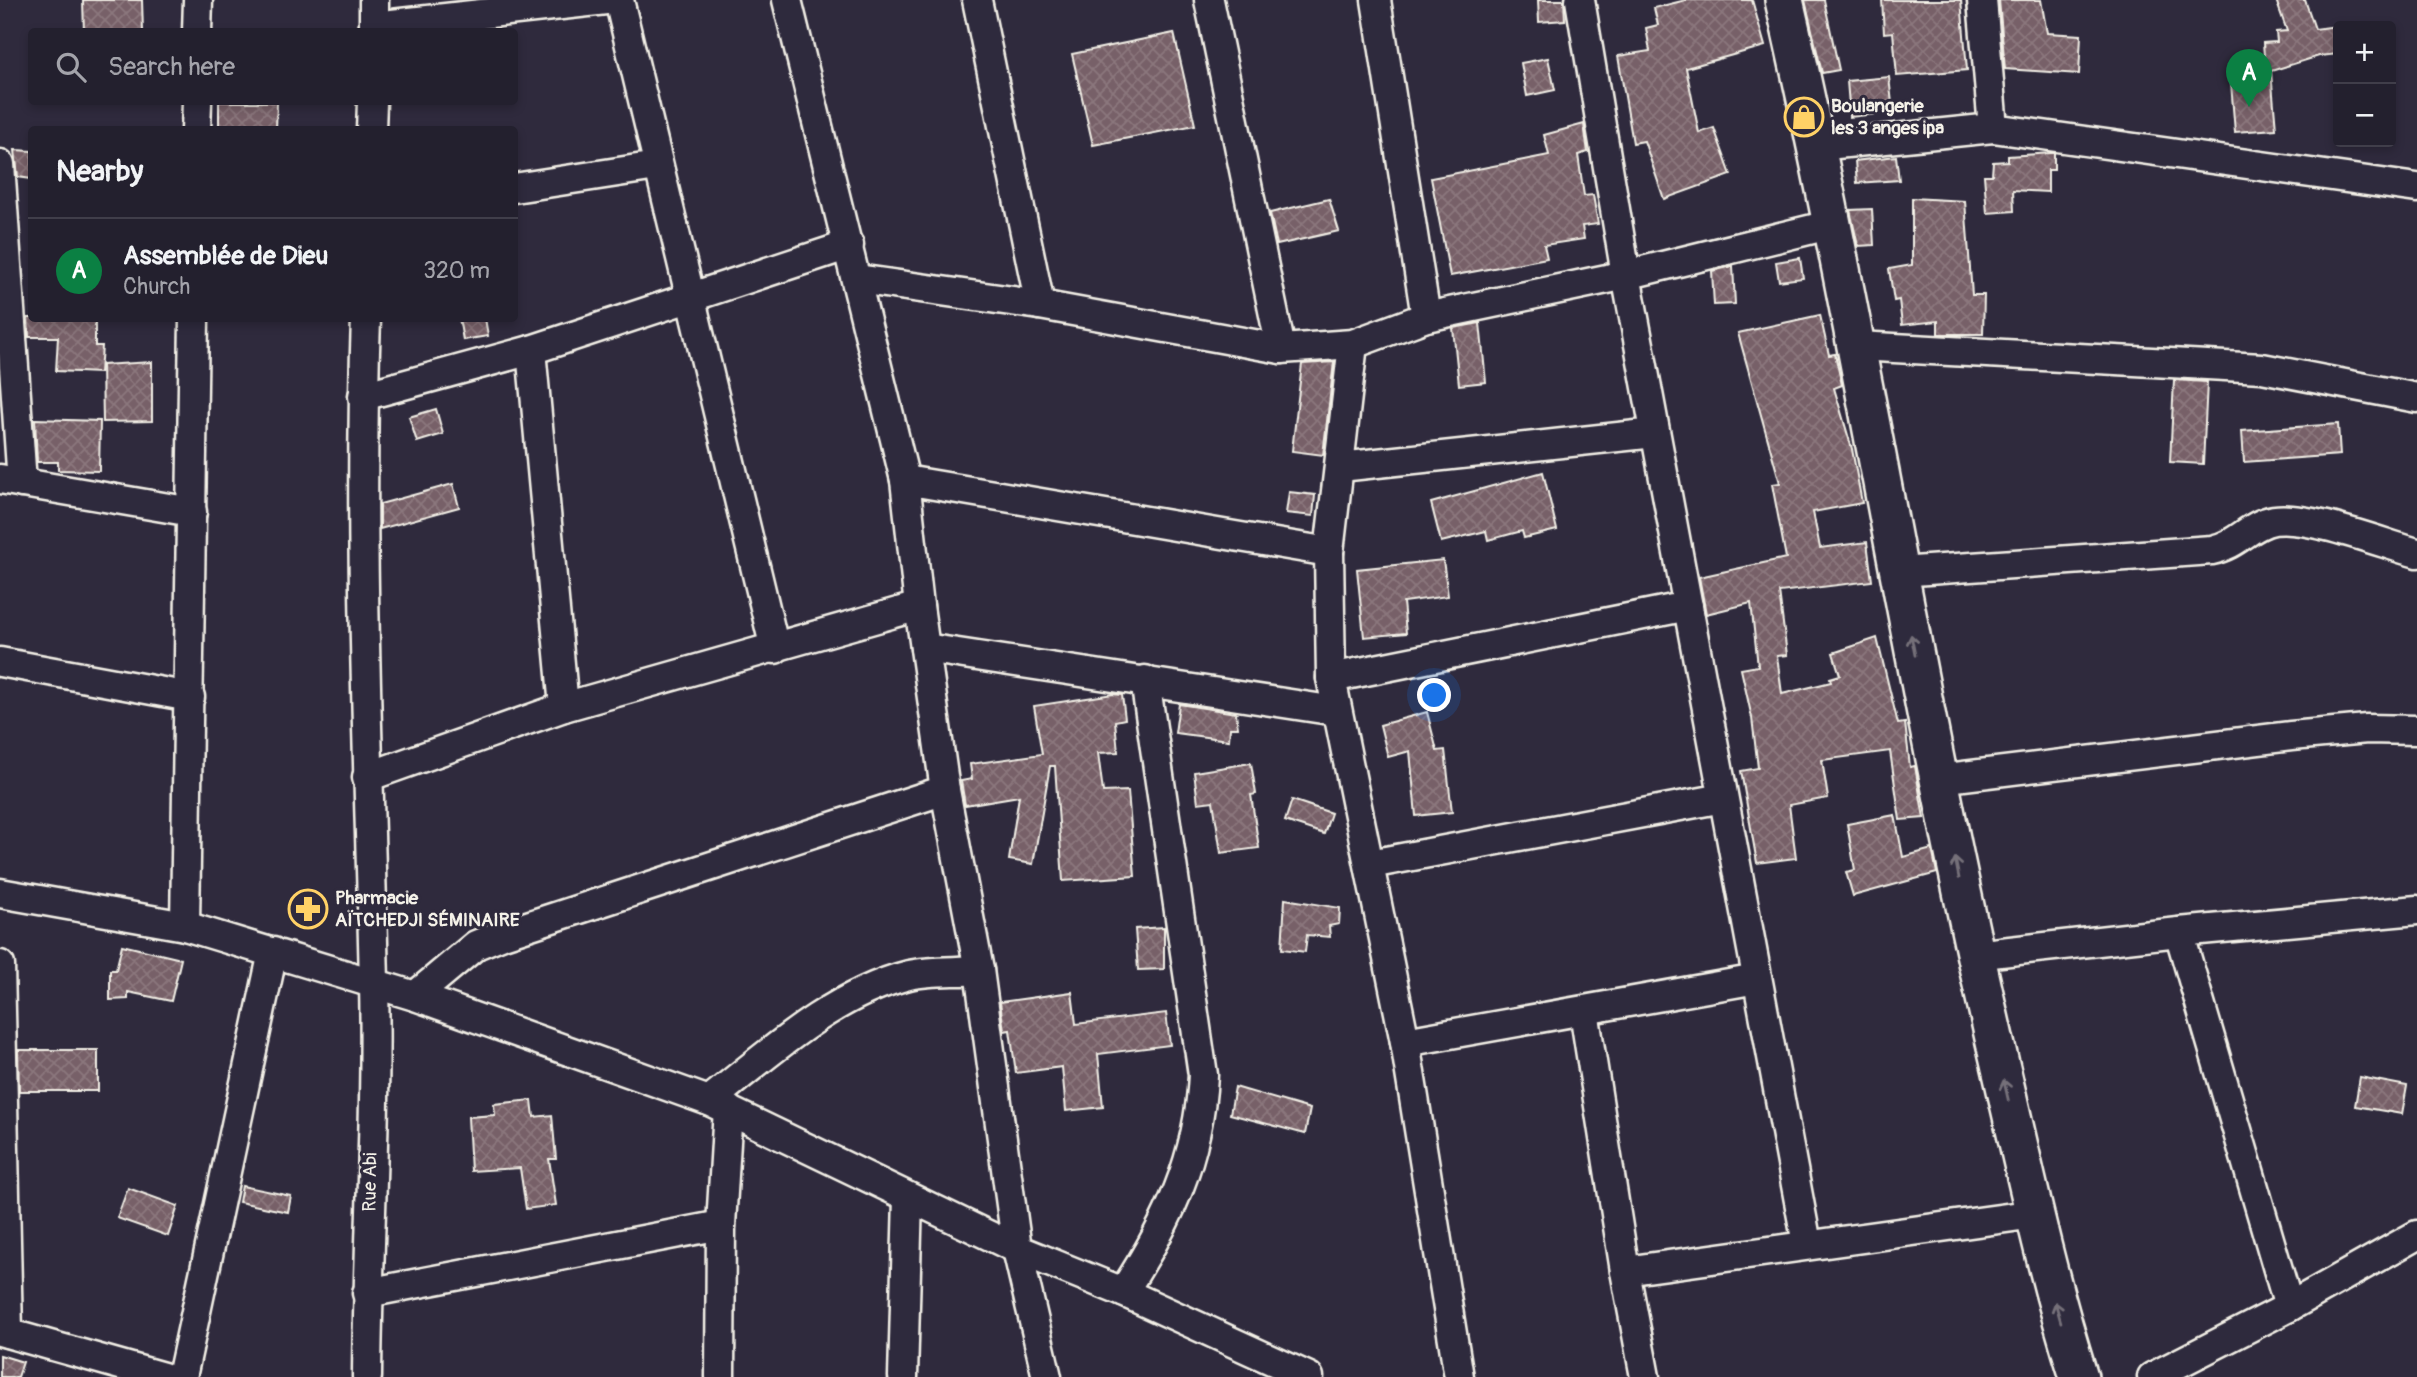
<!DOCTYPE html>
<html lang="en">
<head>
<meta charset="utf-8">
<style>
  :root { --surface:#23202e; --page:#2f2d3a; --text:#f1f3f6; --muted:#a3a3aa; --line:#403e4a; --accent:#0b8043 }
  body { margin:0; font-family:Pangolin,sans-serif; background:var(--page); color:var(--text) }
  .controls { position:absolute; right:21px; top:21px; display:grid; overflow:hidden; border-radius:7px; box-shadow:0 4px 10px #0003 }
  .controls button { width:63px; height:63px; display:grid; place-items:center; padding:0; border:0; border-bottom:2px solid var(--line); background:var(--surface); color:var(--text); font:35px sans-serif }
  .you { position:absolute; left:1435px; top:696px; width:24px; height:24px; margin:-18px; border:5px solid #fff; border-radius:50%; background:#1a73e8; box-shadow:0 0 0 10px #1a73e833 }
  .badge { display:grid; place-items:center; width:46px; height:46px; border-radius:50%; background:var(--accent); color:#fff; font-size:23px; font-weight:700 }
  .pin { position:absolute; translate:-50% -58px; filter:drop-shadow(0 2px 4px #0008) }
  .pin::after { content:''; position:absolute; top:37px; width:24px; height:21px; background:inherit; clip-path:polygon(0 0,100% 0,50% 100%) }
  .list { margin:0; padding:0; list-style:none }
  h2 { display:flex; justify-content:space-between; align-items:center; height:91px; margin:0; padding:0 28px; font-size:30px }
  h2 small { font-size:23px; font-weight:400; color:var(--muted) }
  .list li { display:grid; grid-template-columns:46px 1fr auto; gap:21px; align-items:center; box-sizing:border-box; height:105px; padding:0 28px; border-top:2px solid var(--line) }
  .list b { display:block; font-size:26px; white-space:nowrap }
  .list p { margin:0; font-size:23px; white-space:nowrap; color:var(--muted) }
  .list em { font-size:23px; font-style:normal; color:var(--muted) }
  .icon { flex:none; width:38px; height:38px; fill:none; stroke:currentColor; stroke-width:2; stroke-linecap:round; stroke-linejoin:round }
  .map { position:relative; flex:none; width:2417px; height:1377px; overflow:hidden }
  .search { position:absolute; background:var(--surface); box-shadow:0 4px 10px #0003; left:28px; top:28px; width:490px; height:77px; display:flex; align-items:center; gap:18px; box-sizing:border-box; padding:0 24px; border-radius:7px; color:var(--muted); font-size:26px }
  .panel { position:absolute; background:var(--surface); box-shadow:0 4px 10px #0003; left:28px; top:126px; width:490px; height:196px; border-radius:7px }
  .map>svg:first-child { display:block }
</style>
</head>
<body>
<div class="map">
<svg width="2417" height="1377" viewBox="0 0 2417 1377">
  <defs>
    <pattern id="building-cross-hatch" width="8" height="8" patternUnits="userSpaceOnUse" patternTransform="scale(1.75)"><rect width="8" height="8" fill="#776067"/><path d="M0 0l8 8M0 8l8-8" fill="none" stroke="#8b777d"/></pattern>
  </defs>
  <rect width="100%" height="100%" fill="#2f2a3d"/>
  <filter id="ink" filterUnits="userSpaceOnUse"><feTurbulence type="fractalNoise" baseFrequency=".0143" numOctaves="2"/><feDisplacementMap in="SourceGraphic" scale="14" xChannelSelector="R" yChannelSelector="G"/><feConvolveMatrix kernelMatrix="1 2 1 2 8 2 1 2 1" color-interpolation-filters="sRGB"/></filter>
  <g filter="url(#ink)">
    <g fill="url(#building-cross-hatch)" stroke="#f4f1e8" stroke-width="2">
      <path d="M83,0H142L143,32H84Z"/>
      <path d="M1538,0H1564L1565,20L1539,22Z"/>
      <path d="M1686,0H1752L1765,46L1686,68L1699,133L1714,128L1731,175L1664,199L1644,141L1633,143L1618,56L1650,51L1646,28L1658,25L1654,8Z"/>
      <path d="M1805,0H1824L1839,70L1822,73Z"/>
      <path d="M1882,0H1961L1967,70L1897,76L1893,32L1884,33Z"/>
      <path d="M1999,0H2041L2047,33L2081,35L2079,74L2005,69Z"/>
      <path d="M2276,0H2305L2315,29L2338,26V54L2319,56L2271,71L2276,129L2235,132L2230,71L2265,68L2263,43L2277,42L2276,32L2287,31Z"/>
      <path d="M1174,33L1195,125L1093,145L1072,54Z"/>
      <path d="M1548,58L1555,90L1527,96L1521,63Z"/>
      <path d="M1889,77L1893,112L1850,117L1847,81Z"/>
      <path d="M219,102H277L276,130H219Z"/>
      <path d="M1584,124L1588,152L1578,155L1584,196L1593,195L1598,224L1582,226L1584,239L1544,245L1547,258L1450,276L1431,178L1549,155L1544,135Z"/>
      <path d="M15,150L32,151V179L18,177Z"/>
      <path d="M2051,153H2054V170H2048V192L2013,190L2014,211L1987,213L1984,175H1992L1993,162L2008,161V156Z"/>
      <path d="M1896,156L1899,180L1857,183L1855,161Z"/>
      <path d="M1912,198L1965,201L1972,295H1984L1983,334H1938V321L1902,325L1899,300L1894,301L1889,269L1912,265Z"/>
      <path d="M1329,199L1339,231L1277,245L1270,213Z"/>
      <path d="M1872,209L1874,245L1858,246L1850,210Z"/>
      <path d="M1800,258L1803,278L1779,281L1776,262Z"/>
      <path d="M1733,266L1735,304L1714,305L1712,271Z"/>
      <path d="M1820,315L1829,355L1835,354L1839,372L1842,385L1834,388L1852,449L1862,503L1813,512L1820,548L1867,542L1872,581L1779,592L1787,655L1777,656L1782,694L1831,682L1830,678L1840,675L1833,653L1877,638L1898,724L1905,723L1910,767L1915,766L1924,818L1900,820L1890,751L1822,760L1828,798L1789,805L1796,858L1757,863L1741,771L1758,768L1752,718L1741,669L1758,666L1751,603L1706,614L1699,577L1786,558L1772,484L1780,483L1738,333Z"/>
      <path d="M28,318H95V346H102L100,373L56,371L58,337H29Z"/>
      <path d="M459,318H485L488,336L463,340Z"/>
      <path d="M1480,323L1486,382L1459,385L1453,328Z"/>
      <path d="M152,362V421L103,422L102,365Z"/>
      <path d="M1334,362L1323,455L1292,451L1302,364Z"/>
      <path d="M2174,380L2207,382L2203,464L2170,462Z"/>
      <path d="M436,409L443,434L417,442L409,417Z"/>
      <path d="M35,419L100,421L99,471L58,470V462H37Z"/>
      <path d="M2338,424L2340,455L2244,462L2242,431Z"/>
      <path d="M1543,472L1557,530L1524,538L1522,531L1488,540L1486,531L1441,542L1431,503Z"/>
      <path d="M453,484L459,507L380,529V504Z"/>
      <path d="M1289,492L1315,495L1313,516L1286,513Z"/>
      <path d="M1443,560L1448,596L1403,602L1406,633L1364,637L1357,569Z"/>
      <path d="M1113,694L1122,695L1125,719L1115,721L1118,752L1098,753L1103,792L1128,791L1135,876L1063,881L1055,766H1050L1033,864L1009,860L1019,796L965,805L961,781L972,779L970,764L1042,754L1034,706Z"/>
      <path d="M1179,704L1236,713L1238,728H1230L1229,740L1175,733Z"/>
      <path d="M1427,712L1437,751L1445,750L1452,812L1416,816L1410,751L1388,757L1380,725Z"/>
      <path d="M1251,763L1256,794L1251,795L1259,848L1221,853L1213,801L1198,803L1194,772Z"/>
      <path d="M1292,800L1331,813L1324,834L1285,821Z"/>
      <path d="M1895,815L1903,857L1932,849L1937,873L1853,896L1846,872L1855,870L1847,824Z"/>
      <path d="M1285,899L1340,908L1339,924L1329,926L1330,937L1307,935L1305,952L1282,949Z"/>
      <path d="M1164,927V969L1138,970L1135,929Z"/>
      <path d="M122,945L181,959L171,1001L128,992V999L110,1000V970H116Z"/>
      <path d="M1072,992L1076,1024L1166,1013L1170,1045L1098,1054L1103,1107L1066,1111L1062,1067L1016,1073L1010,1030L1004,1031L1000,1002Z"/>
      <path d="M18,1050H98V1091H19Z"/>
      <path d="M2360,1077L2407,1086L2402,1114L2355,1106Z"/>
      <path d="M1235,1087L1310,1109L1305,1134L1230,1114Z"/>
      <path d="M532,1100L534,1117L552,1115L556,1159H549L556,1205L526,1209L520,1168L471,1171L468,1117L495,1115L494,1104Z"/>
      <path d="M242,1186L291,1196L288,1212L239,1202Z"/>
      <path d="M128,1188L178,1206L168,1236L117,1218Z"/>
      <path d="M0,1355L23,1362L18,1377H0Z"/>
    </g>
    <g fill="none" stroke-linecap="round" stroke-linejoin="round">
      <defs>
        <g id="minor">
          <path d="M374,0V32"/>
          <path d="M619,0L775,649"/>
          <path d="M787,0L905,480L919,606L945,790L979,970L1017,1249L1047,1377"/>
          <path d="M977,0L1040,305"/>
          <path d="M1209,0L1281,349"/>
          <path d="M1376,0L1426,317"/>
          <path d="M1580,0L1626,275L1807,1244"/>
          <path d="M1982,0L1993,128"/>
          <path d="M374,26L606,0"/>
          <path d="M197,32L198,0"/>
          <path d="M196,130L197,102"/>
          <path d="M371,130L372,102"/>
          <path d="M1817,146L1993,128L2417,188"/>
          <path d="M0,164L22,483"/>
          <path d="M514,188L657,166"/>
          <path d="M857,279L1040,305L1281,349L1353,344L1426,317L1626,275L1833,224"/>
          <path d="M366,318C358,540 369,762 374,983C377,1114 368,1246 367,1377"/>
          <path d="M1353,344L1329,552L1331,678L1405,1042L1459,1377"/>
          <path d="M1857,346L2262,368L2417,398"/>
          <path d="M531,350L564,707"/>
          <path d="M363,396L531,350L849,245"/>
          <path d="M1340,467L1655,433"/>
          <path d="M0,479L192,512"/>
          <path d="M905,480L1329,552"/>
          <path d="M1899,572L2212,550C2238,545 2250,524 2274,520C2309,515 2381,543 2417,553"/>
          <path d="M925,648L1336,711"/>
          <path d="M0,662L190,697"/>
          <path d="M1331,678L1688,606"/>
          <path d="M367,777L564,707L919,606"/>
          <path d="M1939,779L2291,736L2367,729L2417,730"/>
          <path d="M1370,864L1723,798"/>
          <path d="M0,893L185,926L415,996L709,1101L1017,1249L1123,1292L1309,1377"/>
          <path d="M185,926L194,318"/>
          <path d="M2179,932L2289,1307"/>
          <path d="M1974,955L2179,932L2417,910"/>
          <path d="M0,965L8,1333"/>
          <path d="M415,996L476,945L503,934L945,790"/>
          <path d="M1584,1011L1625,1271L1645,1377"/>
          <path d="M1405,1042L1757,979"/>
          <path d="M709,1101C768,1054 833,994 909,975C930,970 956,972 979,970"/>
          <path d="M1625,1271L2035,1214"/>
          <path d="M1123,1292C1168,1224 1199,1158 1203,1075L1145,680"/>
          <path d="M367,1293L721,1225"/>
          <path d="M0,1331L163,1377"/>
          <path d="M182,1377L273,952"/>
          <path d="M720,1377L721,1225L728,1109"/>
          <path d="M903,1377L908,1198"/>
          <path d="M2152,1377L2289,1307L2417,1235"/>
        </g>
        <path id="major" d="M1784,0C1865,354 1918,714 2001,1068C2025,1172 2047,1276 2079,1377"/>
      </defs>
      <use href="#minor" stroke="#f4f1e8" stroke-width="33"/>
      <use href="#major" stroke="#f4f1e8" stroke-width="42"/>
      <use href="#minor" stroke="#2f2a3d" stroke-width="28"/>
      <use href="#major" stroke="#2f2a3d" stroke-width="37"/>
    </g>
    <defs><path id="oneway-shaft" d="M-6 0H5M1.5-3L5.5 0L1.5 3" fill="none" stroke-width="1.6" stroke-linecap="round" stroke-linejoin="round" transform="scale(1.75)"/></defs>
    <g stroke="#747079">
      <use href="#oneway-shaft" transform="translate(1913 645) rotate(-101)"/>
      <use href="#oneway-shaft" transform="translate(1957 868) rotate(-101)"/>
      <use href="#oneway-shaft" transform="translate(2006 1090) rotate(-103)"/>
      <use href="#oneway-shaft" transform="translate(2058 1312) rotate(-106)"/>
    </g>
  </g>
  <defs>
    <symbol id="shop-ring" viewBox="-11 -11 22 22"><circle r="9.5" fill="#2f2a3d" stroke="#ffd166" stroke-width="1.5"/><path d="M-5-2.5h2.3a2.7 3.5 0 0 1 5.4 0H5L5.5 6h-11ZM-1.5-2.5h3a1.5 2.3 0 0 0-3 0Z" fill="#ffd166"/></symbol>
    <symbol id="pharmacy-ring" viewBox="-11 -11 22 22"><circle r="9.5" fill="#2f2a3d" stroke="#ffd166" stroke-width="1.5"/><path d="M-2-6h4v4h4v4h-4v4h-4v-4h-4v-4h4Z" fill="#ffd166"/></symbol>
  </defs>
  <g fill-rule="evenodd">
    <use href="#shop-ring" x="1782" y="95" width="44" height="44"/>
    <use href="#pharmacy-ring" x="286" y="887" width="44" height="44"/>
  </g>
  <g text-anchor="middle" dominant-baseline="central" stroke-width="6" stroke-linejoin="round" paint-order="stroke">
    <g font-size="19" font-weight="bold" fill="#f4f1e8" stroke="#2f2a3d" text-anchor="start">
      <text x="1831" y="106">Boulangerie<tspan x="1831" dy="22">les 3 anges ipa</tspan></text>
      <text x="335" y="898">Pharmacie<tspan x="335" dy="22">AÏTCHEDJI SÉMINAIRE</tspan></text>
    </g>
    <g font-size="19" fill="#f4f1e8" stroke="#2f2a3d">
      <text transform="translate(370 1182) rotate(-89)">Rue Abi</text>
    </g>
  </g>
</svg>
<div class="controls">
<button>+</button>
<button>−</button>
</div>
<div class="you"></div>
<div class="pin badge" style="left:2249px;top:107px">A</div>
<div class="search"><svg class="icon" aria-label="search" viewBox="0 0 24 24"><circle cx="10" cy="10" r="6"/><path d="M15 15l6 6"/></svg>Search here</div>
<section class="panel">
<h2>Nearby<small></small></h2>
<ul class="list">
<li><span class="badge">A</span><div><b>Assemblée de Dieu</b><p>Church</p></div><em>320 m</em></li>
</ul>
</section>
</div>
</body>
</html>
